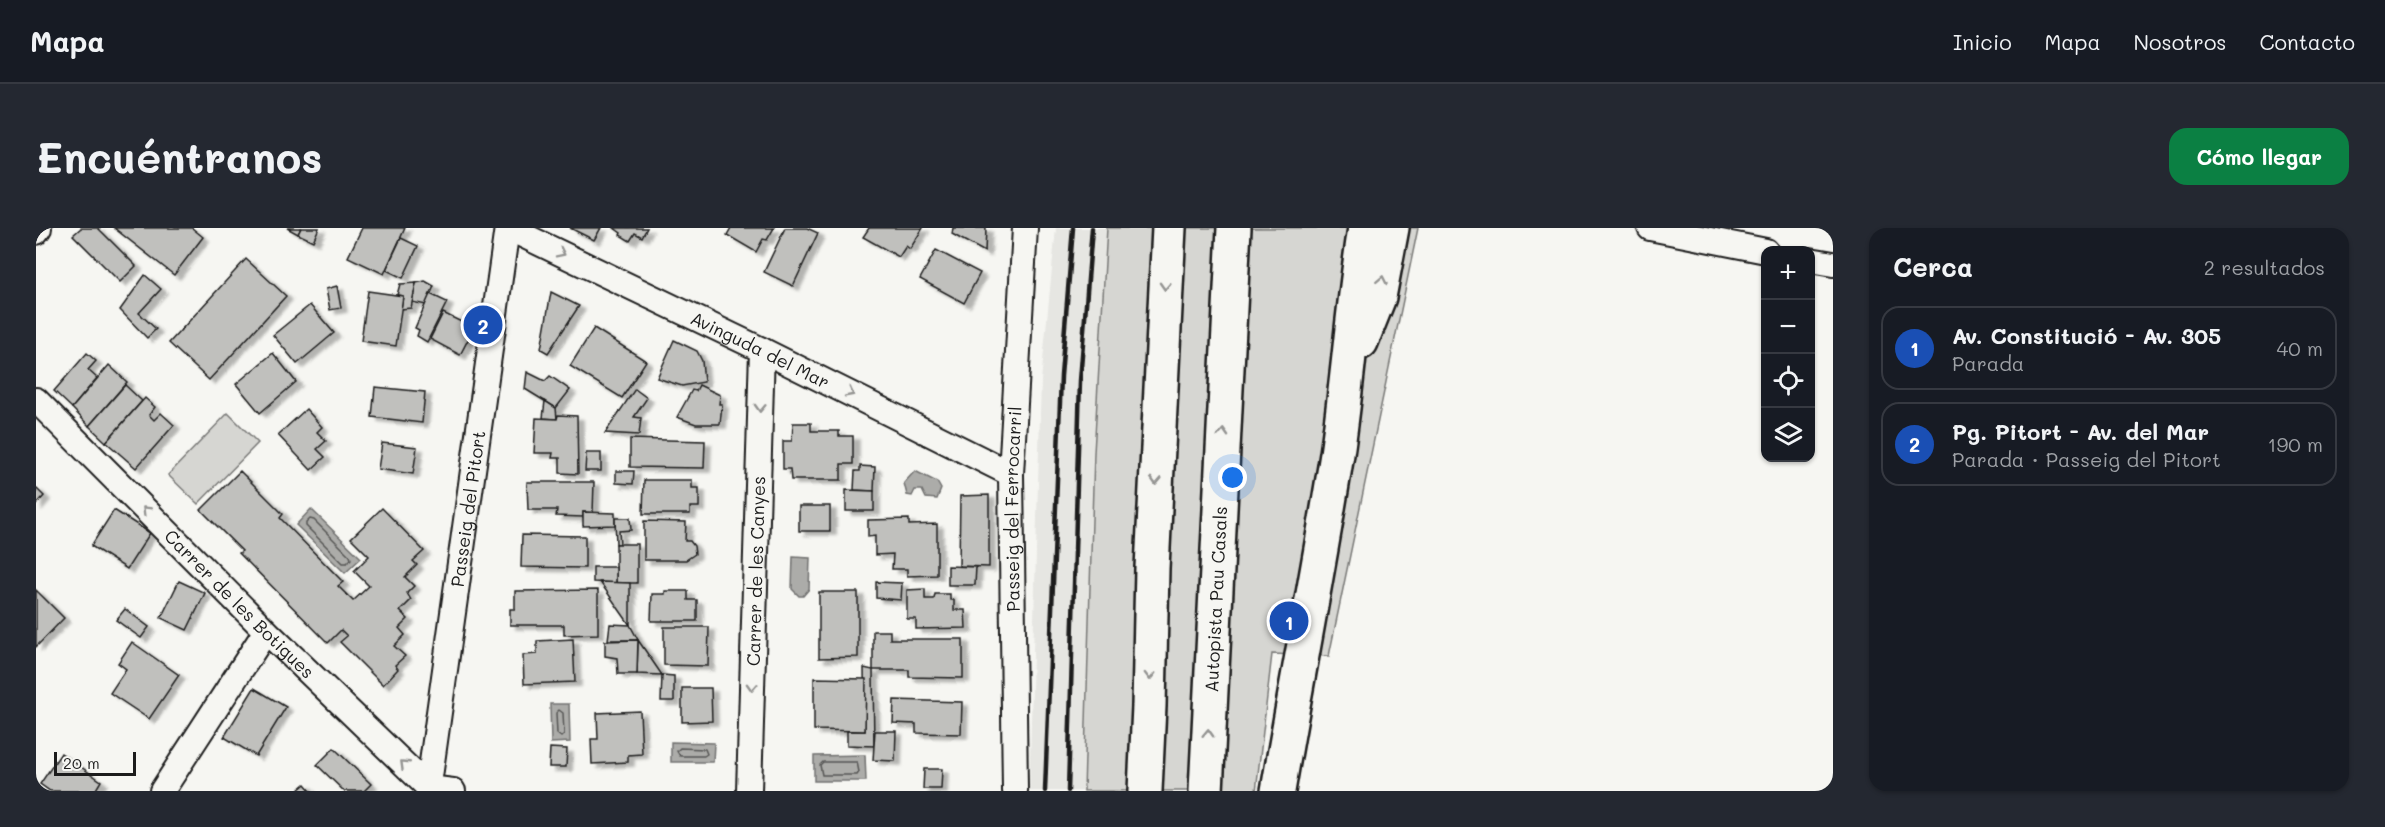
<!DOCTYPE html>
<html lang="es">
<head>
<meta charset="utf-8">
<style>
  :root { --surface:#171b24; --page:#242831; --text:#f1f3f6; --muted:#9ea1a6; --line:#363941; --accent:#0b8043 }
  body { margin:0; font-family:Mali,sans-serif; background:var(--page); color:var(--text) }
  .controls { position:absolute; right:18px; top:18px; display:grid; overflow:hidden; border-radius:12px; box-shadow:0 2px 4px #0004 }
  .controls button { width:54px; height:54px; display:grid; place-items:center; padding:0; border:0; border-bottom:2px solid var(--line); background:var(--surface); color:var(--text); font:30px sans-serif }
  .scale { position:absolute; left:18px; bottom:15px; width:82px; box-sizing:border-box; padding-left:6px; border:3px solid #1c1c1c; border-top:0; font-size:16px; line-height:21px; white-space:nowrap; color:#1c1c1c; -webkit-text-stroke:4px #f6f6f2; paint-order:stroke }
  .you { position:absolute; left:1197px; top:250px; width:21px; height:21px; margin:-15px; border:4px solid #fff; border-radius:50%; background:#1a73e8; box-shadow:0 0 0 9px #1a73e833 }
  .badge { display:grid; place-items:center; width:39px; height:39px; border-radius:50%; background:var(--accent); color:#fff; font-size:20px; font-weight:700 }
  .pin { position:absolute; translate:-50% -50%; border:3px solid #fff; box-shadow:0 2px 6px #0006 }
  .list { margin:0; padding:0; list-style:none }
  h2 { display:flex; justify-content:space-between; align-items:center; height:78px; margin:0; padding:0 24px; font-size:26px }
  h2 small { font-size:20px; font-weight:400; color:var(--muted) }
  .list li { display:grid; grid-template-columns:39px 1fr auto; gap:18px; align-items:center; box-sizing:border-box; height:84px; margin:0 12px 12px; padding:0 12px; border:2px solid var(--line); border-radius:18px }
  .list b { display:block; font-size:22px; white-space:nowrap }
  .list p { margin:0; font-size:20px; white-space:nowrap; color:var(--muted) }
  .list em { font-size:20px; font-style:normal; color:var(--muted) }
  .icon { flex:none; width:33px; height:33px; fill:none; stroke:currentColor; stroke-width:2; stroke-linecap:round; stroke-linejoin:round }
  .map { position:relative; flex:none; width:1797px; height:563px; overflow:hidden; border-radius:18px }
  header { display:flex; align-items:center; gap:36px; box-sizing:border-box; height:84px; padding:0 30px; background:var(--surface); border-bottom:2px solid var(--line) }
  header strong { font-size:28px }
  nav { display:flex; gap:33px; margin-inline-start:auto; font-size:21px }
  .intro { display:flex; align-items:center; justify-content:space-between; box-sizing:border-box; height:144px; padding:0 36px }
  h1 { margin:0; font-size:42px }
  .button { padding:15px 27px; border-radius:18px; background:var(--accent); color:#fff; font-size:21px; font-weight:700 }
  main { display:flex; gap:36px; padding:0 36px }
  aside { flex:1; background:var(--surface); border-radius:18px; box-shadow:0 2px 4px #0004 }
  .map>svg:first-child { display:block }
</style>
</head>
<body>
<header>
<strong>Mapa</strong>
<nav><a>Inicio</a><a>Mapa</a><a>Nosotros</a><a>Contacto</a></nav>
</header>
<div class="intro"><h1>Encuéntranos</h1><a class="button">Cómo llegar</a></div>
<main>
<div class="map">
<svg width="1797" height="563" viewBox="0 0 1797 563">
  <defs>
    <filter id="shadow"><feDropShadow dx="6" dy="4" stdDeviation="1.5" flood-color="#0004"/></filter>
  </defs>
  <rect width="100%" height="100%" fill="#f6f6f2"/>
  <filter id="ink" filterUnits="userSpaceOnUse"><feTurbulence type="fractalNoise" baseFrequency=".0167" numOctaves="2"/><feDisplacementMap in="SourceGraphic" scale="12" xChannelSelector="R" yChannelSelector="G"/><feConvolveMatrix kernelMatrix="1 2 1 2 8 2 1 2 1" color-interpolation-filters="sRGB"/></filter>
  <g filter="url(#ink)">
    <path fill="#e6e6e2" d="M1020,0H1071L1058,225L1048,563H993L1005,153Z"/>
    <g fill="#d6d6d2" stroke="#797977" stroke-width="1.5">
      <path d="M1071,0H1382L1293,428L1236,426L1220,563H1048L1058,225Z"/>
      <path d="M192,185L222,215L162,276L132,247Z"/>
    </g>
    <g fill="#acaca9" stroke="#727271" stroke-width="1.5">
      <path d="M879,243L901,254L905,261L901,271L890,270L886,262H879L876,268L871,267L868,255Z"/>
      <path d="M275,281L325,330L309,345L260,297Z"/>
      <path d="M757,329L774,330L773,361L767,368H763L756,361Z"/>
      <path d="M514,476H533L534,514L515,515Z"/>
      <path d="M635,514L678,515L677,534H635Z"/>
      <path d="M829,527L830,553H778V528Z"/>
    </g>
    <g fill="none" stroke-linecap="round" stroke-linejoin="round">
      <g stroke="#565654" stroke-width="1.5">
        <path d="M274,291L278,292L314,328L315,331L311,335H307L270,298V295Z"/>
        <path d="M523,482L527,485L528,506L525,509L521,506L520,485Z"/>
        <path d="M644,520L669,521L671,526L668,528H644L641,523Z"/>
        <path d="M787,534H821L823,544L821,547H786L784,537Z"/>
      </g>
    </g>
    <g fill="#c0c0bd" stroke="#1c1c1c" stroke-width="1.5" filter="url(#shadow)">
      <path d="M45,0H62L100,38L84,54L37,7Z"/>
      <path d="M78,0H156L167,9L138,47Z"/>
      <path d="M251,0H265L262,6Z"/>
      <path d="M265,0H283L277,13L262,6Z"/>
      <path d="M326,0H369L348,46L312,29Z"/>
      <path d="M534,0H565L558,12Z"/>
      <path d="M578,0H611L606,9L599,5L594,13L584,7L585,5Z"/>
      <path d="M695,0H738L731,12L727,11L720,24L691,7Z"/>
      <path d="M749,0H771L782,5L757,58L728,44Z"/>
      <path d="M833,0H887L874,21L870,18L863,29L827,9Z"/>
      <path d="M917,0H950L949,24L916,6Z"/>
      <path d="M365,10L382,18L367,50L350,42Z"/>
      <path d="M900,22L944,45L928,75L884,51Z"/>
      <path d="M210,31L250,68L173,152L133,115Z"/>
      <path d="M109,47L125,61L103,85L120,101L111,110L84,82Z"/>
      <path d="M389,53L398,58L390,77L376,74L380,55Z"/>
      <path d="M380,55L375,80L365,81L367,68L361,67L364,56Z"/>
      <path d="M301,58L305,80L294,82L290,61Z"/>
      <path d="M332,63L367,68L360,118L325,113Z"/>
      <path d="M515,64L543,78L512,125L505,121Z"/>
      <path d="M394,66L411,74L391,114L381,108L383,102L379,100Z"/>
      <path d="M274,77L298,105L261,136L237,107Z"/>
      <path d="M407,85L438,100L424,127L394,111Z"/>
      <path d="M558,100L610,133L586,170L534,138Z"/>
      <path d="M638,112L661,123L666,133L668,154L646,158L621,150Z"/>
      <path d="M51,125L60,133L52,142L61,150L36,180L18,163Z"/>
      <path d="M237,125L260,154L224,185L200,156Z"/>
      <path d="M73,137L91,154L53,198L36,180Z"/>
      <path d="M491,144L509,153L514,148L534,162L520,180L489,161Z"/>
      <path d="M89,157L106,173L70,214L53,198Z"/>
      <path d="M663,157L684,167L683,176H686L684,196H660L641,189L656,162L660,163Z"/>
      <path d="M339,159L389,164L386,195L336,189Z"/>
      <path d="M599,161L611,170L598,189L605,190L603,207L569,205Z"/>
      <path d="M109,170L119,179L113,187L118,192L125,185L138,197L100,240L70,214Z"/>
      <path d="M509,173L520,180L521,191L507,190Z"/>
      <path d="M270,181L286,199L281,204L290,213L281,221L289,229L275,242L242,207Z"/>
      <path d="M522,187L541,188L542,246L524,245V230H516L517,225H498L500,190L521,191Z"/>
      <path d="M757,195H775V203H803V208H817V236H805V252H755L754,241H747V213H756Z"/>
      <path d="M594,211L669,213L668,240L594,239Z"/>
      <path d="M346,215L381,219L377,246L342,241Z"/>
      <path d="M550,225H565V243H549Z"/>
      <path d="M824,238L839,239L838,263L818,262L819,243H824Z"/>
      <path d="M204,243L247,286L244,290L307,354L302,358L317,373L333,358L318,343L333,328L315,310L346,280L388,323L377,333L381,337L369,349L378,358L371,365L375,372L364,383L372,391L363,400L369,407L358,418L369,428L359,437L362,441L347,457L304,414L311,408L305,402L292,415L203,325L206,323L165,282Z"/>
      <path d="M580,243H598L597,256L580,255Z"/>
      <path d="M608,252H656V260H663V279H654V286H607Z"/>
      <path d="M491,254H558L557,285L547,284V289L520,288L521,282H492Z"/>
      <path d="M0,260L8,268L0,277Z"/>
      <path d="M810,262L838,263V283H810Z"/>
      <path d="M953,267V339L923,338L924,268Z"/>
      <rect x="763" y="278" width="31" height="25"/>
      <path d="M78,282L114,305L91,341L55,318Z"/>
      <path d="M547,284L579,285V297L547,298Z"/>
      <path d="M579,290H594L595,302L583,303L584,316H580Z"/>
      <path d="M873,291V297L901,296V347L871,348V341H856L857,326L839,327V308L832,309V292Z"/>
      <path d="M608,293L650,294L649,313H654L658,318L659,326L650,332H608Z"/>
      <path d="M486,307L549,308V340L485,339Z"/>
      <rect x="580" y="316" width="21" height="39"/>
      <path d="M912,338L940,339L939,357H912Z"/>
      <path d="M557,339H580V355L557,354Z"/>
      <path d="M143,353L169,365L151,402L125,390Z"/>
      <path d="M564,354L594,355V397Z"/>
      <path d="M840,354L866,355L865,372L840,370Z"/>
      <path d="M889,361V371H898L899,366H914V372H918V382H929L930,400L880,401V391H871V362Z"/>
      <path d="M0,362L28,390L0,419Z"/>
      <path d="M562,362V406L528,407V397H474V381H479V363Z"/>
      <path d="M629,363H652V372H661V393H615L616,366H629Z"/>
      <path d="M783,364H822V429L783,430Z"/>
      <path d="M89,381L113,399L105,410L80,392Z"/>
      <path d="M574,396L594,397L602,412H572Z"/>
      <path d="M628,399H673L672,438L628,437Z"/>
      <path d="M837,403H854V411H927V450L873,449V442H837Z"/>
      <path d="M537,411L539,454L488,456L487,427L501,426V413Z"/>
      <path d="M602,412L626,447L601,446Z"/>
      <path d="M602,412L601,446H582L581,430L569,428V413Z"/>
      <path d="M96,414L143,447L113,491L74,465L90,441L82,435Z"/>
      <path d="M828,440L837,442L838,518L811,517V503H829Z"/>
      <path d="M626,447L638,448V473H625Z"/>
      <path d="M778,450L830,451L829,503L778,502Z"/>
      <path d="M218,460L250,479L220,528L188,509Z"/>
      <path d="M646,460H675L676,493L646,494Z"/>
      <path d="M858,472L926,474L925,506L880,505V496L857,495Z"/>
      <path d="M604,483L606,526L592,527V534L556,536L555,511H562L561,485Z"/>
      <path d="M839,503H860L859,533L837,532Z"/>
      <path d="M298,520L335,556L328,563H308L281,537Z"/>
      <path d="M514,520L531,521L530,539H513Z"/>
      <path d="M25,525L65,553L59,563H14L4,556Z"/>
      <path d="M888,541H906L905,561H887Z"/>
      <path d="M269,556L275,563H261Z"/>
    </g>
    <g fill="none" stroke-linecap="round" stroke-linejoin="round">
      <defs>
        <g id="street">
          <path id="s1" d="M472,0L726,122L975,246"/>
          <path d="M1614,0L1730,23"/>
          <path d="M0,4L3,0"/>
          <path d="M1774,32L1797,36"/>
          <path id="s2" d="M0,172L230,403L393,560L417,563"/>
          <path d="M126,563L230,403"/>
          <path id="s3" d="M392,563L471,0"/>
          <path id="s4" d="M713,563L726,122"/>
          <path id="s5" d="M979,563L975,246L989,0"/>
        </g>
        <g id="secondary">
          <path d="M1325,114L1343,69L1356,0"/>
          <path d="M1242,563C1261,451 1283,339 1301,226C1312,151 1317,75 1329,0"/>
        </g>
        <g id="highway">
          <path d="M1109,563L1113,478L1116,340L1133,0"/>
          <path id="s6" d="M1170,563L1198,0"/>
        </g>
      </defs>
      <use href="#street" stroke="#1c1c1c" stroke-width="28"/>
      <use href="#secondary" stroke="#1c1c1c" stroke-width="38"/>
      <use href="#highway" stroke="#1c1c1c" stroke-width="38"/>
      <use href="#street" stroke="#f6f6f2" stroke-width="24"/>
      <use href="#secondary" stroke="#f6f6f2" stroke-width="33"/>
      <use href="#highway" stroke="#f6f6f2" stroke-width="33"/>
      <g stroke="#1c1c1c" stroke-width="4.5">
        <path d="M1009,563L1025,148L1037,0"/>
        <path d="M1032,563L1044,153L1056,0"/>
      </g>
    </g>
    <defs><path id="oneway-chevron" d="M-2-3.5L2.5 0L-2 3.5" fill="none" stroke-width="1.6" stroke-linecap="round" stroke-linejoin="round" transform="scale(1.5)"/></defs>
    <g stroke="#949492">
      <use href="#oneway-chevron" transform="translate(525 25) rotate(26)"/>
      <use href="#oneway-chevron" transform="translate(1346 52) rotate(-79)"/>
      <use href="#oneway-chevron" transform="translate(1129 58) rotate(93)"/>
      <use href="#oneway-chevron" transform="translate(814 165) rotate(27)"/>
      <use href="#oneway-chevron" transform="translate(724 180) rotate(92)"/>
      <use href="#oneway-chevron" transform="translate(1187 205) rotate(-87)"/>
      <use href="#oneway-chevron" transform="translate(1120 253) rotate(93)"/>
      <use href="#oneway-chevron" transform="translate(110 282) rotate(-135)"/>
      <use href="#oneway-chevron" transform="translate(1114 448) rotate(91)"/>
      <use href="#oneway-chevron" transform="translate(716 459) rotate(92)"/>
      <use href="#oneway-chevron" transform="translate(1172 505) rotate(-88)"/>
      <use href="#oneway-chevron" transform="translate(368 536) rotate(-136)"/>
    </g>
  </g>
  <g text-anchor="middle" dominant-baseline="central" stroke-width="4.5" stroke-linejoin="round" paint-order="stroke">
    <g font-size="18" fill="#1c1c1c" stroke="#f6f6f2">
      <text stroke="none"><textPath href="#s1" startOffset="280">Avinguda del Mar</textPath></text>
      <text stroke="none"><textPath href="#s5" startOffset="282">Passeig del Ferrocarril</textPath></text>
      <text stroke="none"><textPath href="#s3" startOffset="285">Passeig del Pitort</textPath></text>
      <text stroke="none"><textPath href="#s4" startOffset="220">Carrer de les Canyes</textPath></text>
      <text stroke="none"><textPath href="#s6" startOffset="192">Autopista Pau Casals</textPath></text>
      <text stroke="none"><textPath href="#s2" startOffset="288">Carrer de les Botigues</textPath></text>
    </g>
  </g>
</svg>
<div class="controls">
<button>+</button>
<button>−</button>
<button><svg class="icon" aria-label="locate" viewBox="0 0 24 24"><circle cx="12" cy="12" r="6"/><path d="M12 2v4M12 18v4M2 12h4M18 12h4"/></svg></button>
<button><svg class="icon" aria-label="layers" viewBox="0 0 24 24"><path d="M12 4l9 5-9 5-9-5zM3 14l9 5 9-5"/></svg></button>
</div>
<div class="scale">20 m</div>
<div class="you"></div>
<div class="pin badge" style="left:1253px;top:393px;background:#1a4fb4">1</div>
<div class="pin badge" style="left:447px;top:97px;background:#1a4fb4">2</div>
</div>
<aside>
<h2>Cerca<small>2 resultados</small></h2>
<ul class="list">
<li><span class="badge" style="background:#1a4fb4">1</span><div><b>Av. Constitució - Av. 305</b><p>Parada</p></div><em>40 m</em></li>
<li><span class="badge" style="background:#1a4fb4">2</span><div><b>Pg. Pitort - Av. del Mar</b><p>Parada · Passeig del Pitort</p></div><em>190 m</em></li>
</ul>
</aside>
</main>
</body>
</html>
